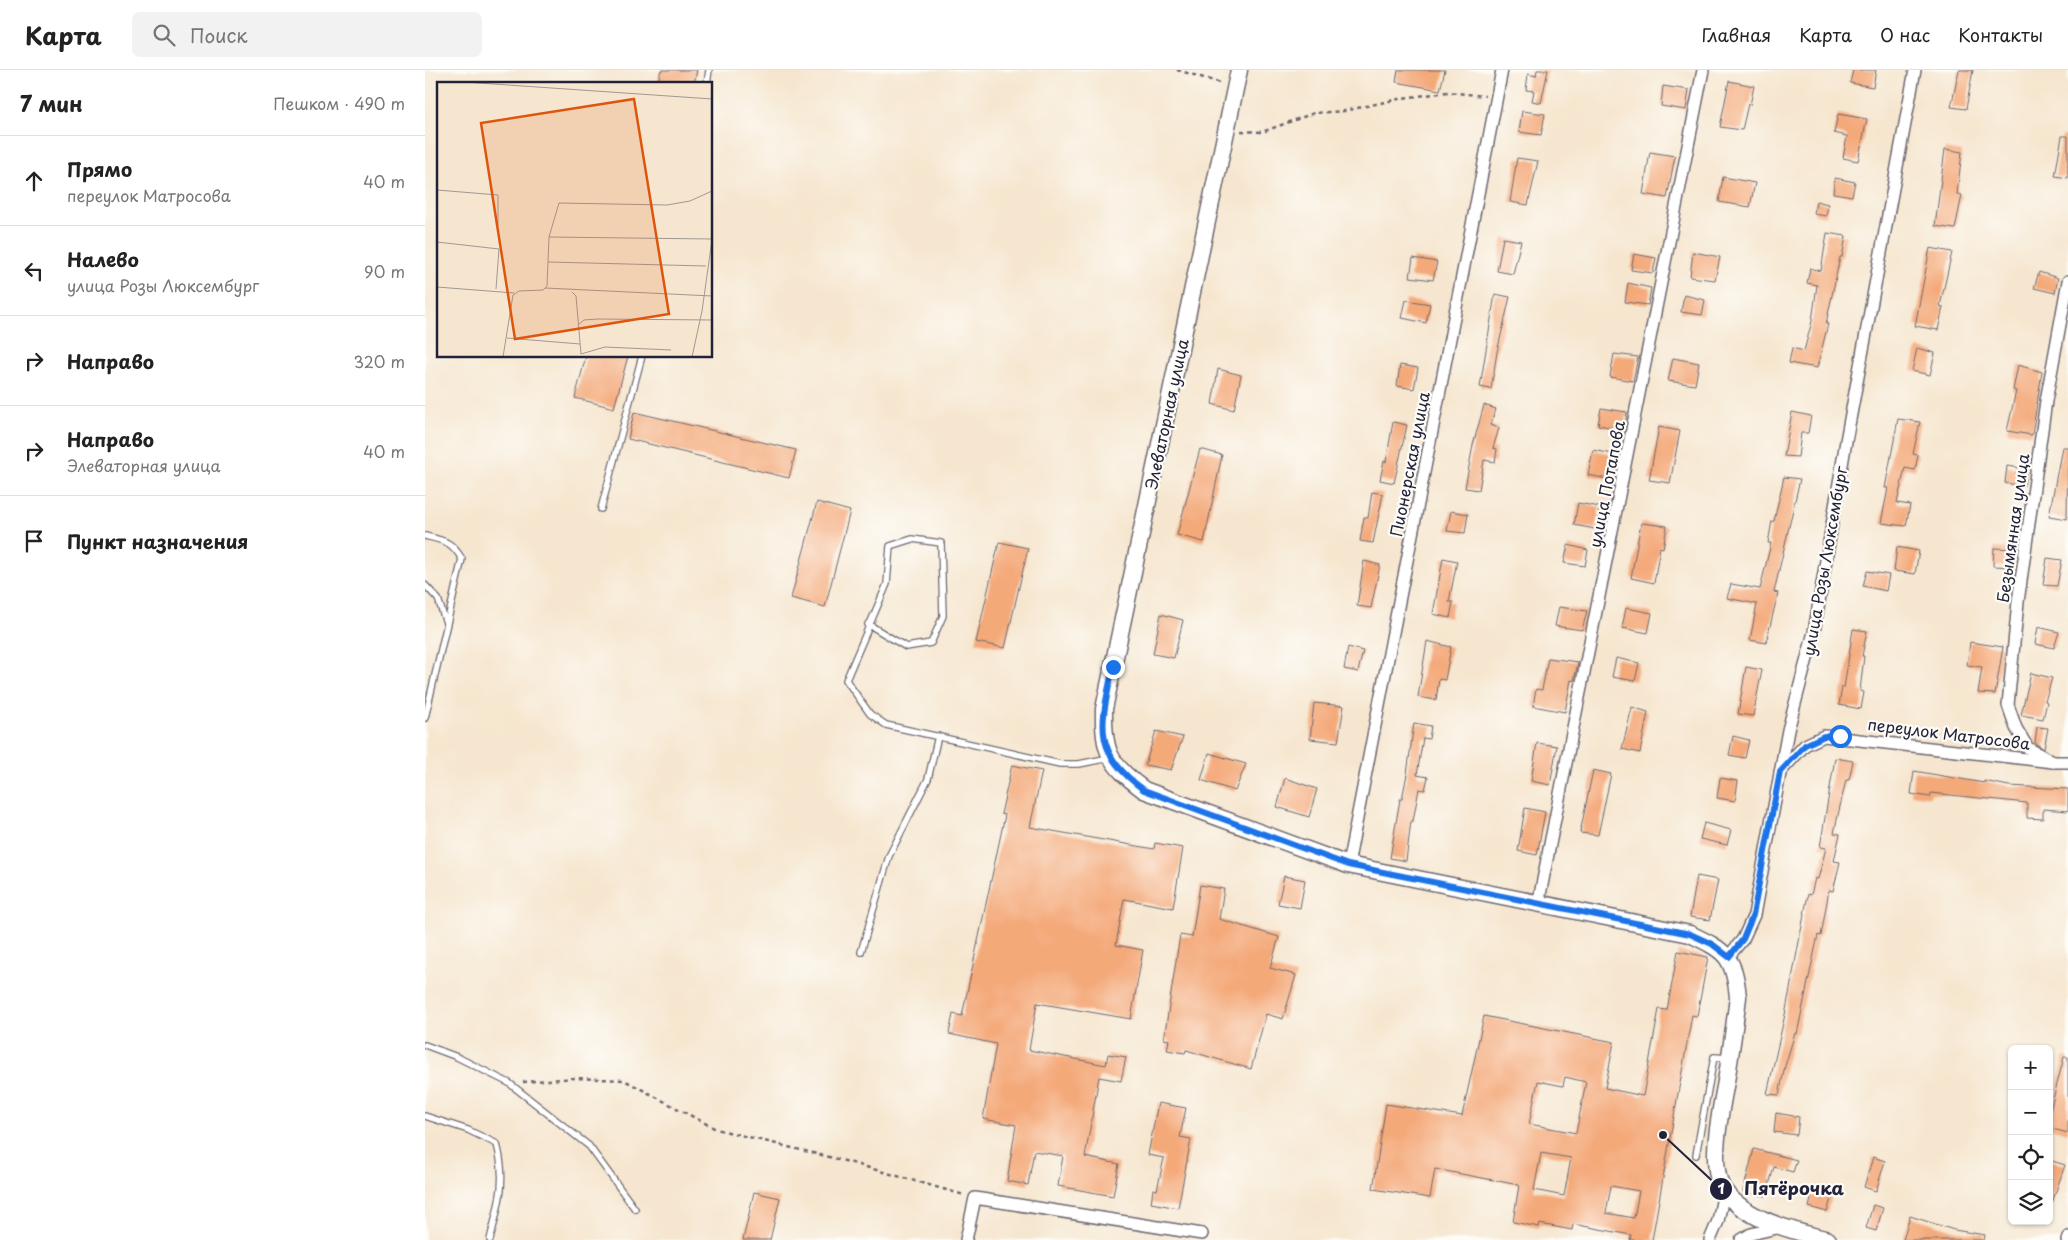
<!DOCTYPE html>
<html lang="ru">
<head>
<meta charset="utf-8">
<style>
  :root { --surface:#fff; --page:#f2f2f2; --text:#222; --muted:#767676; --line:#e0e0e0 }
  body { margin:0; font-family:"Playpen Sans",sans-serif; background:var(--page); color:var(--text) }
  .controls { position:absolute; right:15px; bottom:15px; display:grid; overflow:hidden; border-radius:8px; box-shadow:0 1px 4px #0004 }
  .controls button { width:45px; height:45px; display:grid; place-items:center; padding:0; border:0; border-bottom:1px solid var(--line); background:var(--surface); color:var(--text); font:25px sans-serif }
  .stop { position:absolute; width:15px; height:15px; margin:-11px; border:4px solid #1a73e8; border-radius:50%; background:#fff }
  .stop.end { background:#1a73e8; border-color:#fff; box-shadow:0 1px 5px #0008 }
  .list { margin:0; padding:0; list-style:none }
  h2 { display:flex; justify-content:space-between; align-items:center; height:65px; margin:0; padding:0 20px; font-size:21px }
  h2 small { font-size:16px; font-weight:400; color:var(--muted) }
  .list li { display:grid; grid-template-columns:32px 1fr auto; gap:15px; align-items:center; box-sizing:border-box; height:90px; padding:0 20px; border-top:1px solid var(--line) }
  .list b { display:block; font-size:19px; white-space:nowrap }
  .list p { margin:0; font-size:16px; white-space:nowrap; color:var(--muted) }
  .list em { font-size:16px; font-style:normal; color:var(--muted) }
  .icon { flex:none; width:28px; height:28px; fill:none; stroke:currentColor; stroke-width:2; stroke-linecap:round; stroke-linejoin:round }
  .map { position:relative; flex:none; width:1643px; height:1170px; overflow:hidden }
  header { display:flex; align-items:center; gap:30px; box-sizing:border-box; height:70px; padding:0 25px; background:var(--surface); border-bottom:1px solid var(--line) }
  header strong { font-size:24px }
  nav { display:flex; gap:28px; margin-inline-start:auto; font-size:18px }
  .search { width:350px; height:45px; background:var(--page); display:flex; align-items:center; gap:12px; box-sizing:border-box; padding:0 18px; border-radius:8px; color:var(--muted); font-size:19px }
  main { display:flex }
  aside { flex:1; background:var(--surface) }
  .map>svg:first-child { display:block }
</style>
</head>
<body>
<header>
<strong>Карта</strong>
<div class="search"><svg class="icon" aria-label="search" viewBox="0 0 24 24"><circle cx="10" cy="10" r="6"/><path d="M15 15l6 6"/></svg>Поиск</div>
<nav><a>Главная</a><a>Карта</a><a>О нас</a><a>Контакты</a></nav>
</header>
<main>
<aside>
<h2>7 мин<small>Пешком · 490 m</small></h2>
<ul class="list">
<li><svg class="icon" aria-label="ahead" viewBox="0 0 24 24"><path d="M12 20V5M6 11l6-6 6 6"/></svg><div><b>Прямо</b><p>переулок Матросова</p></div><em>40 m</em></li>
<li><svg class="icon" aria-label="left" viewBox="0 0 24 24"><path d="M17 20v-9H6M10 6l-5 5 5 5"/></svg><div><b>Налево</b><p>улица Розы Люксембург</p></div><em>90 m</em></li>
<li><svg class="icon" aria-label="right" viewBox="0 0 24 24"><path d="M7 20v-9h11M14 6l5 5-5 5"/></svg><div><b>Направо</b></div><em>320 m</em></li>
<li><svg class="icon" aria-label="right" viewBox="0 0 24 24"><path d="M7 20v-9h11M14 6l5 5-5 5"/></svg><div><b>Направо</b><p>Элеваторная улица</p></div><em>40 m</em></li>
<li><svg class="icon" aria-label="arrive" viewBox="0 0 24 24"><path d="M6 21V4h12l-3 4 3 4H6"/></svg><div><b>Пункт назначения</b></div></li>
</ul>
</aside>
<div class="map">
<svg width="1643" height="1170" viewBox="0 0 1643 1170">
  <rect width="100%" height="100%" fill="#fdfcf7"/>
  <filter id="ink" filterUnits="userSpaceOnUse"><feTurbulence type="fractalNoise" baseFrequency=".02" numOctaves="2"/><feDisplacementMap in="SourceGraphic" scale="10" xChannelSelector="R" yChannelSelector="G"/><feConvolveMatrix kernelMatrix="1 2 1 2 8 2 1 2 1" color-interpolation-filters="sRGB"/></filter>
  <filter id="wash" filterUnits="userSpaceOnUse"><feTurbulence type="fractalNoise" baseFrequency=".0096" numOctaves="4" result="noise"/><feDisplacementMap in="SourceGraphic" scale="20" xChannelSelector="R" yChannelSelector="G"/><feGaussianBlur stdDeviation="1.12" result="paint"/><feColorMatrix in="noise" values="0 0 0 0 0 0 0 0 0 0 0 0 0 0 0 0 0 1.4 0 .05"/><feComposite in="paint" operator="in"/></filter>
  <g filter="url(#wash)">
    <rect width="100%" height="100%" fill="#f6e6cf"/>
    <g id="blocks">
      <g fill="#f4a979" fill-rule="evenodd">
        <path d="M236,0H272L269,14H232Z"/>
        <path d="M973,0H1020L1015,20L971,12Z"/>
        <path d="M1112,0H1123L1116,33L1107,31L1109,21L1101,20L1103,4L1111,6Z"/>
        <path d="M1428,0H1451L1448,17L1425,13Z"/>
        <path d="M1534,0H1548L1541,39L1526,37Z"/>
        <path d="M1304,11L1329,16L1325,35L1323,34L1317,60L1295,57Z"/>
        <path d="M1238,16L1264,20L1261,40L1236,36Z"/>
        <path d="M1097,41L1120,44L1116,65L1094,62Z"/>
        <path d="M1413,44L1442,49L1433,91L1418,88L1422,66L1409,63Z"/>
        <path d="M1637,66H1643V108L1630,106Z"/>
        <path d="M1520,79L1537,82L1532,124L1537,125L1530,159L1510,156Z"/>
        <path d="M1225,82L1250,86L1242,128L1218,124Z"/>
        <path d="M1092,88L1113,91L1103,135L1085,132Z"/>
        <path d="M1298,107L1330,113L1325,137L1294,132Z"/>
        <path d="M1410,108L1430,112L1427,126L1408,123Z"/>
        <path d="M1391,131L1403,134L1401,146L1389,144Z"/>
        <path d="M1402,163L1421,166L1417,187H1415L1401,254H1403L1392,298L1364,293L1367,278L1379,281L1387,251L1392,215L1382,213L1385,198L1396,201Z"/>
        <path d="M1078,168L1096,171L1088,204L1072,201Z"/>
        <path d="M1505,178L1527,182L1515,236L1518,237L1513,260L1490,256Z"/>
        <path d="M1268,182L1295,187L1290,210L1265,207Z"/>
        <path d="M1209,184L1231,188L1228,203L1206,200Z"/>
        <path d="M988,188L1012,192L1008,210L985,207Z"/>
        <path d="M1614,202L1633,208L1630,223L1609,218Z"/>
        <path d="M1203,213L1226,218L1223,235L1200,232Z"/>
        <path d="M1070,224L1085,227L1072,282L1066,319L1055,317Z"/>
        <path d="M1259,225L1280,230L1277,245L1256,242Z"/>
        <path d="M981,230L1005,234L1001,253L977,248Z"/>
        <path d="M1492,278L1510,283L1505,305L1487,301Z"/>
        <path d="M1189,284L1213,287L1208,311L1185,307Z"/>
        <path d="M161,286H203L189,338L150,328Z"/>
        <path d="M1248,288L1274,293L1270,315L1243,311Z"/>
        <path d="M975,295L993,298L989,319L972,316Z"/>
        <path d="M1593,295L1617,302L1607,365L1582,361L1591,321L1588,320Z"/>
        <path d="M793,299L816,305L809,340L787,334Z"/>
        <path d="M1059,335L1071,339L1065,355L1074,358L1068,378L1072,379L1070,392L1059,390L1054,420L1040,418L1048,375Z"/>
        <path d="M1176,338L1202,342L1199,360L1173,355Z"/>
        <path d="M209,342L371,380L364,408L203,369Z"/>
        <path d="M1367,342L1386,346L1383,363H1376L1373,387L1359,386Z"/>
        <path d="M1473,349L1495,352L1488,384L1493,385L1490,400L1480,398L1472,433L1485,435L1481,456L1456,453L1463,418H1460Z"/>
        <path d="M968,352L982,355L969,413L955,410L959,391L961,392Z"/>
        <path d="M1234,357L1255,361L1245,413L1224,410Z"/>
        <path d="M1637,377H1643L1642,449L1624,446Z"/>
        <path d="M775,379L797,385L779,472L752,465Z"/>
        <path d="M1168,380L1193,385L1187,410L1163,405Z"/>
        <path d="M1582,396L1602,399L1599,416L1580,413Z"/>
        <path d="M1359,407L1375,409L1349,522L1353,523L1341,573L1325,570L1332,534L1302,528L1306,514L1335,519L1346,473H1343L1347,451H1349Z"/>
        <path d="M947,422L958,424L948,473L935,471L939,447L943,448Z"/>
        <path d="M392,432L425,441L400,537L366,528Z"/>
        <path d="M1153,433L1175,437L1170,459L1149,455Z"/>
        <path d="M1026,441L1043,444L1040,463L1022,461Z"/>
        <path d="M1216,453L1242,456L1238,478L1235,477L1229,513L1206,508Z"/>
        <path d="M574,472L603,478L580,578L551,572Z"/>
        <path d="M1143,475L1163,480L1160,496L1139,493Z"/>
        <path d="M1472,477L1494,481L1490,504L1469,501Z"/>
        <path d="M1569,478L1591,479L1589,497L1568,496Z"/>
        <path d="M1018,488L1032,491L1024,532H1028L1025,548L1008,544Z"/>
        <path d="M1622,488L1637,490L1632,516L1618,515Z"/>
        <path d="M939,491L955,495L946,538L932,536Z"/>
        <path d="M1442,501L1464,505L1461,521L1438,516Z"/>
        <path d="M1134,537L1162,541L1157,560L1130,556Z"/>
        <path d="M1201,538L1227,543L1223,563L1197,558Z"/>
        <path d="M736,544L758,550L749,588L728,584Z"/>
        <path d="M1613,557L1634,562L1629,578L1610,574Z"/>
        <path d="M1428,559L1442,561L1437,586H1439L1435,621L1439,622L1436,639L1414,635L1417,617L1419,618Z"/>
        <path d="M1002,571L1026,577L1020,610L1014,609L1011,630L993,627Z"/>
        <path d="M1545,572L1578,577L1570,624L1553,623L1557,597L1542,595Z"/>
        <path d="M923,577L938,581L933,602L919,599Z"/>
        <path d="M1123,588L1153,592L1149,611L1146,610L1140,642L1108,636L1111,619L1117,620Z"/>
        <path d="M1191,588L1214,593L1210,611L1187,607Z"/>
        <path d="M1321,597L1337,600L1328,646L1313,644Z"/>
        <path d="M1606,603L1627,608L1620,631L1622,632L1618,649L1596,645Z"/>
        <path d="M889,633L919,636L913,672L885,669Z"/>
        <path d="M1207,637L1223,642L1215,683L1197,679Z"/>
        <path d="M989,653L1006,656L1004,669L998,668L992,705L1003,707L1000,720L994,719L988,751H986L981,791L965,788L975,729H977L982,704Z"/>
        <path d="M1612,657L1623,658L1619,679L1610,673Z"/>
        <path d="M731,661L758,667L746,700L720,695Z"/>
        <path d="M1308,666L1324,670L1320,688L1304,685Z"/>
        <path d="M1112,673L1132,676L1125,715L1106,711Z"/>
        <path d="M784,683L821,694L810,721L776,710Z"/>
        <path d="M1410,688L1428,691L1424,710H1421L1409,763L1415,764L1409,791L1415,792L1408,821L1404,820L1396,866L1393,865L1372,964L1370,963L1360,996L1354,1025L1342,1024L1361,940L1383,824L1386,825L1390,808L1393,809L1401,778L1395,777Z"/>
        <path d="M587,695L617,701L605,757L729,779L730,773L758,778L748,838L699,829L691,875L718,880L706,949L612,933L604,980L681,995L683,984L701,987L696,1011L674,1007L660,1087L694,1094L688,1126L633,1116L638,1086L609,1081L603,1115L582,1111L591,1055L558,1049L571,974L524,964L528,944L537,946L580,745L576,744Z"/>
        <path d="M1168,700L1186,704L1173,765L1155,763Z"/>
        <path d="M1489,701L1559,713V711L1584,716L1643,719V741L1618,739V749L1602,748V733L1506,723L1505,727L1486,724Z"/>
        <path d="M860,708L892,719L884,747L852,737Z"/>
        <path d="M1295,708L1313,711L1310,731L1292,728Z"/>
        <path d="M1100,738L1120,742L1112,785L1093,781Z"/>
        <path d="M1279,753L1306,760L1302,775L1275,769Z"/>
        <path d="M859,806L880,810L875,838L853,834Z"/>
        <path d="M1272,806L1293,810L1285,850L1265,847Z"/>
        <path d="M775,815L799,819L794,849L854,867L845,898L871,905L858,949L841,944L826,999L761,980L760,983L742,980L744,970L739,969L755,865L767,867Z"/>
        <path d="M1253,881L1283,887L1272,946L1267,945L1227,1170H1205L1206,1165L1148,1154L1147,1160L1115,1154L1114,1157L1088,1152L1094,1115L1010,1099L1005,1128L948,1119L961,1034L1037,1046L1059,946L1189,972L1180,1018L1218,1026L1234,939L1242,940ZM1140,1007L1161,1012L1151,1063L1104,1054L1113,1011L1138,1016ZM1116,1083L1146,1088L1139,1126L1109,1120ZM1186,1116L1214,1121L1209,1148L1181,1143Z"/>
        <path d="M1639,987H1643V1063L1624,1058V1045Z"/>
        <path d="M733,1033L761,1038L755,1067L766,1069L753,1138L726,1133L728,1119L732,1120L739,1088L723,1085Z"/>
        <path d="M1351,1043L1374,1047L1372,1065L1349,1062Z"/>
        <path d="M1329,1079L1372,1090L1368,1102L1349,1097L1341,1126L1318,1122Z"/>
        <path d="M1448,1087L1460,1091L1451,1121L1439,1117Z"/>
        <path d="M1624,1090L1640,1095L1626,1136L1624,1135Z"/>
        <path d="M1389,1117L1408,1122L1402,1142L1384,1137Z"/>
        <path d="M329,1122L355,1128L345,1170H318Z"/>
        <path d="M1448,1135L1458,1138L1451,1161L1441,1158Z"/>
        <path d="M1485,1146L1529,1160L1560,1165L1559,1170H1478Z"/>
      </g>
    </g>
  </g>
  <g filter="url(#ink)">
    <use href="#blocks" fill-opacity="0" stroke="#6c676f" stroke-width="1"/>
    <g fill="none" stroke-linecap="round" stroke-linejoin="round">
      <defs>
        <g id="service">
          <path d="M282,14L284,0"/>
          <path d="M176,439L217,286"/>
          <path d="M0,466C20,471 26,471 37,489L0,648"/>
          <path d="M0,515L13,529L21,553"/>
          <path d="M443,554L481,577L506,573L518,546L516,473L487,469L465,476L462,514L421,610L445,644L461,655L635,694H654L684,688"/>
          <path d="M436,882L464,786L503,709L513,666"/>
          <path d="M0,975L32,987L84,1013L164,1076L210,1139"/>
          <path d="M0,1046L43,1060L72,1074C82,1112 74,1133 65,1170"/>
          <path d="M1271,1085L1289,987L1303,988"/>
        </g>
        <g id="minor">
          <path d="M1628,692L1603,678L1591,658L1583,635L1593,532L1621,331L1643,211"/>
          <path d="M1355,702L1380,675L1399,666L1628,692H1643"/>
          <path d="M923,795L1077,0"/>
          <path d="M1113,835L1278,0"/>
          <path d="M1303,887L1318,869L1329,845L1363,660L1389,562L1421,371L1490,0"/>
          <path d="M541,1170L550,1128L777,1164"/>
          <path d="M1285,1170L1293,1151L1299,1122"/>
          <path d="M1316,1170L1326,1164L1356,1157"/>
          <path d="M1642,1170L1643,1167"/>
        </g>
        <path id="secondary" d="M814,0L679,639C678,682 684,694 719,720L923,795L1265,864C1301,881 1309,886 1313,927C1310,951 1307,975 1303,999C1299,1029 1280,1097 1300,1122C1323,1151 1370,1161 1403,1170"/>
      </defs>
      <use href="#service" stroke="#6c676f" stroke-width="8"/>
      <use href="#minor" stroke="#6c676f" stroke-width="14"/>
      <use href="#secondary" stroke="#6c676f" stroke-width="19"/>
      <g stroke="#6c676f" stroke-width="2.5" stroke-dasharray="4 4" stroke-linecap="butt">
        <path d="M752,0L796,13"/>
        <path d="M816,61L837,62L889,43L919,41L978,28L1023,22L1060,26"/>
        <path d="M98,1012L150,1008L199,1010L291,1059L420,1091L539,1125"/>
      </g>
      <use href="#service" stroke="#fff" stroke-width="5.5"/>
      <use href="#minor" stroke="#fff" stroke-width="11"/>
      <use href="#secondary" stroke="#fff" stroke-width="16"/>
    </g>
  </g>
  <g fill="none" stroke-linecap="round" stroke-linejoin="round" filter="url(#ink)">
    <path stroke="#1a73e8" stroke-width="6" d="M688,597C676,654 666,681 719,720L923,795L1265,864L1287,874L1304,887L1318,869L1328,845L1355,702L1380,675L1399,666H1415"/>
  </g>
  <g text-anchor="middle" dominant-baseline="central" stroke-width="4.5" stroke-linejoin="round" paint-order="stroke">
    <g font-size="16" fill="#22223b" stroke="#fdfcf7">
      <text transform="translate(741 344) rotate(-78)">Элеваторная улица</text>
      <text transform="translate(984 394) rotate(-79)">Пионерская улица</text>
      <text transform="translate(1181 414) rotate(-79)">улица Потапова</text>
      <text transform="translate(1587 458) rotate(-82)">Безымянная улица</text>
      <text transform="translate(1399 491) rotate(-80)">улица Розы Люксембург</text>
      <text transform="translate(1524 663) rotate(7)">переулок Матросова</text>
    </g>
  </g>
  <g transform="translate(12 12)">
    <rect width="275" height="275" fill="#f6e6cf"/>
    <path fill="none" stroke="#a19894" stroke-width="1" d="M27,0L275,17M0,108L61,113V143M112,155L275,157M0,160L62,167L59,207M111,180L269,184M0,205L77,211M108,206L275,214M135,210L139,214L144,272L168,265L234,268M141,243L147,238L161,237L275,238M70,256L143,262M66,275L76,213L82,209L106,208L110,204L112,155L122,121L230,123L253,119L275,109M255,275L265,229L275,158"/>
    <path fill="#de560e" fill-opacity="0.15" stroke="#de560e" stroke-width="2.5" d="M197,17L232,232L78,257L44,41Z"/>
    <rect width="275" height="275" fill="none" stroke="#22223b" stroke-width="2.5"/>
  </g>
  <path fill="none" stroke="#22223b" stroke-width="2" d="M1238 1065L1296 1119"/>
  <g fill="#22223b" stroke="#fdfcf7" stroke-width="2">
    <circle cx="1238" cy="1065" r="5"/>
    <circle cx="1296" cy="1119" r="12"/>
  </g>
  <g font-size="15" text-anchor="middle" font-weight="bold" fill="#fff">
    <text x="1296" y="1124">1</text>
  </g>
  <g font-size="18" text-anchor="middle" font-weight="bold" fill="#22223b" stroke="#fdfcf7" stroke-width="4.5" stroke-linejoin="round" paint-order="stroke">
    <text x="1369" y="1125">Пятёрочка</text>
  </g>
</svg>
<div class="controls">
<button>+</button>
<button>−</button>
<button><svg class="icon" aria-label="locate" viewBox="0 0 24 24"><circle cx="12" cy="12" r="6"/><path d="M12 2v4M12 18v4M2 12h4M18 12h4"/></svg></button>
<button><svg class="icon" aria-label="layers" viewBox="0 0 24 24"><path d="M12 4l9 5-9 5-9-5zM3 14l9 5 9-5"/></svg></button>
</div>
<div class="stop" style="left:1415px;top:666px"></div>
<div class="stop end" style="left:688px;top:597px"></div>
</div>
</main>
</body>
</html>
